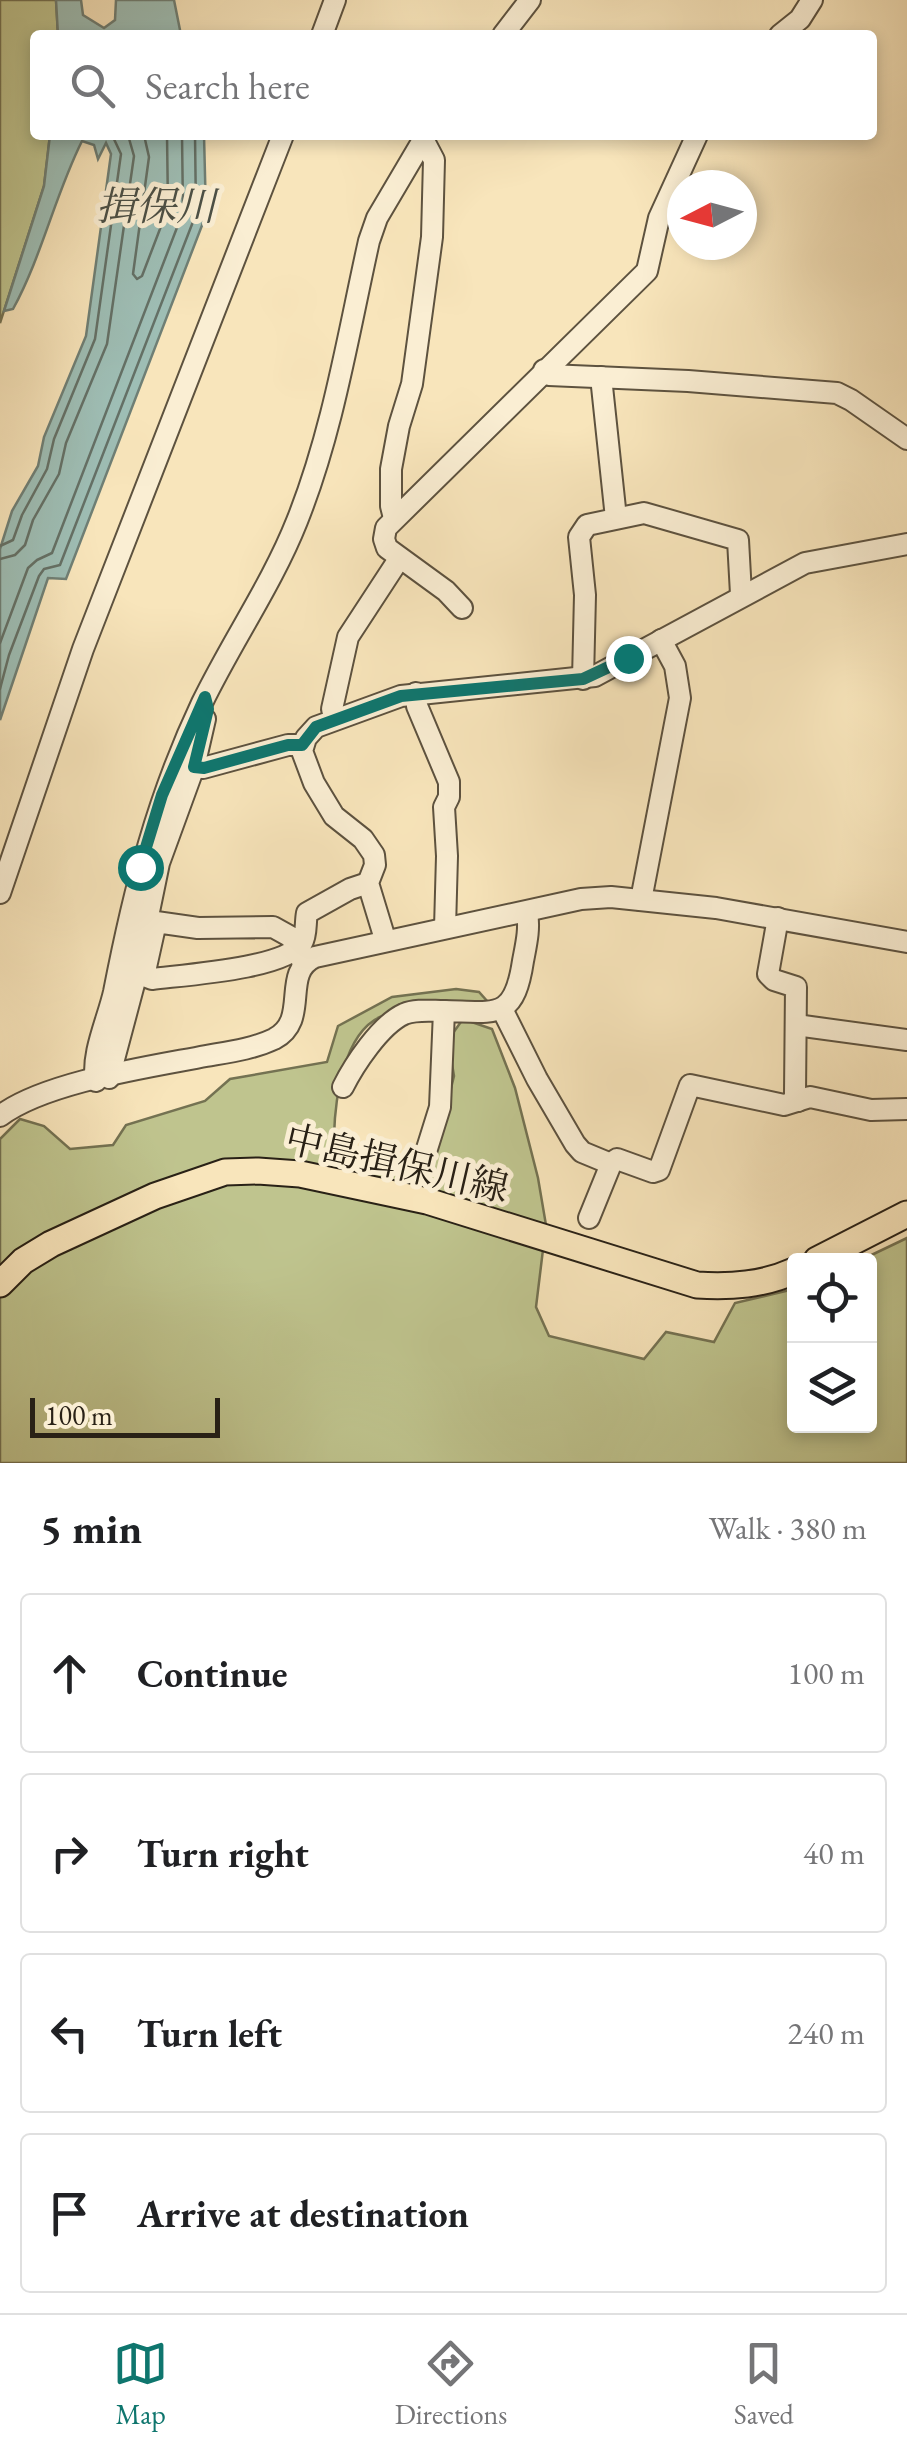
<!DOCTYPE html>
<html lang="en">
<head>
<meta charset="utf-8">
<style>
  :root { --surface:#fff; --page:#f6f6f6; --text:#202124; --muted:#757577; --line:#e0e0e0; --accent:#0f766e }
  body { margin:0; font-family:"EB Garamond","Noto Serif JP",serif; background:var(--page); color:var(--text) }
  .controls { position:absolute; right:30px; bottom:30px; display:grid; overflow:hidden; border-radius:10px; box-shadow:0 5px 15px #0003 }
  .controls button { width:90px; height:90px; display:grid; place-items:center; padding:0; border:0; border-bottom:2px solid var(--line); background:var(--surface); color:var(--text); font:50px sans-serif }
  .compass { position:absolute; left:667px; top:170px; width:90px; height:90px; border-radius:50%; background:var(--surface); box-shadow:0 5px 15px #0003; rotate:264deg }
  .scale { position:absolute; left:30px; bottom:25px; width:190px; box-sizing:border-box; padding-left:10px; border:5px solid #292116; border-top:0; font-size:28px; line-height:35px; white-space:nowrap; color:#292116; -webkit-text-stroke:8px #faeed3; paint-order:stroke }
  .stop { position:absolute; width:30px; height:30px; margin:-22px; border:8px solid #0f766e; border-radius:50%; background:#fff }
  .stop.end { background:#0f766e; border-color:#fff; box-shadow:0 2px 10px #0008 }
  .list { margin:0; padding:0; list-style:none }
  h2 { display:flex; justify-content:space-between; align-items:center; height:130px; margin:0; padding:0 40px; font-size:42px }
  h2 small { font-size:32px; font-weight:400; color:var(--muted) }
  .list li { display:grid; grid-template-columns:65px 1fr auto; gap:30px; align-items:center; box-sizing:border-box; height:160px; margin:0 20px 20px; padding:0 20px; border:2px solid var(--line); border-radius:10px }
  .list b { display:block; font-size:38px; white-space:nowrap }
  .list em { font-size:32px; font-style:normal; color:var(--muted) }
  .icon { flex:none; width:55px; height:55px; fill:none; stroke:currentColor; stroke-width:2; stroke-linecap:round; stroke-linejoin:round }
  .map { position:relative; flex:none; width:907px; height:1463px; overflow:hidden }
  .search { position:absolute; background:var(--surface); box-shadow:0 5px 15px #0003; left:30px; right:30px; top:30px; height:110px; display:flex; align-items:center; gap:25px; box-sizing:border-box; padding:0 35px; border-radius:10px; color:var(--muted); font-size:38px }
  .sheet { height:850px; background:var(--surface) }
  nav { display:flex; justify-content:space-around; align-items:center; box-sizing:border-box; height:140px; border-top:2px solid var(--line); background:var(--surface); font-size:28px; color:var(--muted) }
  nav a { display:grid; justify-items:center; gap:5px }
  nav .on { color:var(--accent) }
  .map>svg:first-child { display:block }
</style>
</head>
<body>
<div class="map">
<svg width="907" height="1463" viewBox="0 0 907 1463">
  <rect width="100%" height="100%" fill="#f8e5bb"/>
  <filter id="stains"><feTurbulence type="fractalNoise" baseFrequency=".002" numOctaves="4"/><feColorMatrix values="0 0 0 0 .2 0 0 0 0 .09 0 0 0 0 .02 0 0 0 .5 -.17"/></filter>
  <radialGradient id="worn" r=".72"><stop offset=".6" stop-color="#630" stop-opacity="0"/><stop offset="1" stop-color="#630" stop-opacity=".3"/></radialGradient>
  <g fill="#bfc48e" stroke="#747252" stroke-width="2.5">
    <path d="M0,0H56L58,35H35V135H50L44,186L0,323Z"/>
    <path d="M456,989L479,992L488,1002C453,1003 413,1002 380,1017C343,1034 335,1100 334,1136L376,1170L413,1175L435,1153L454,1076L448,1040L463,1019L492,1029L515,1088L538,1178L546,1225L536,1307L549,1336L644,1359L666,1332L714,1342L735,1303L794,1289V1426H870V1260H861L907,1238V1463H0V1139L20,1119L44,1126L70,1149L113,1145L126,1125L205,1101L230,1079L327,1062L338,1026L392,997Z"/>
  </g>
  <g fill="#9ebeb5" stroke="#6f7f75" stroke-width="2.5">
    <path d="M56,0H81L83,15L104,28L115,20L116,0H174L181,35H58Z"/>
    <path d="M50,135H204L206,215L66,579L48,578L0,720V549L12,511L38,466L44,437L86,336L111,154L106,143L98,159L94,145L82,141C55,195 42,256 13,309L4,311L44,186Z"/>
  </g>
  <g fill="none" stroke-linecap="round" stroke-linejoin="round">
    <g stroke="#647066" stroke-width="2.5">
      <path d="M144,135L149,157L133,274L137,279L142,276L168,208L167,135"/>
      <path d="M0,546L13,540L22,515L47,469L54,439L95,339L121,154L113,137L97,135"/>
      <path d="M0,559L15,555L25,545L33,520L59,474L66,443L107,344L134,156L128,135"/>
      <path d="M0,643L28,568L37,560L52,553L183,212L182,135"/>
      <path d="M0,689L9,655L39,576L44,569L60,565L196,214L195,135"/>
    </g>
    <defs>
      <g id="minor">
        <path d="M322,35L335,0"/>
        <path d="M503,35L530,0"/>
        <path d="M780,35L800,19L812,0"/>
        <path d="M544,370L549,375L688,381L837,393L851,400L907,439"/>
        <path d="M601,377L616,518"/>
        <path d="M394,518L391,506V469L399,426L412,384L432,237L434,160L423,139"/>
        <path d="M462,608L446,591L387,548L384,539L386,528L647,271L659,218L697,135"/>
        <path d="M583,679L585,595L579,537L587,525L644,513L738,540L741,594"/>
        <path d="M416,693L417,706L449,782V797L444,807L447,856L445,928"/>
        <path d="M335,718L332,709L348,637L399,559"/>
        <path d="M194,767L203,768L288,745H302"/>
        <path d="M0,893L83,649L283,135"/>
        <path d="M641,900L680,698L675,666L661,640"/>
        <path d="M778,918L768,974L774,980L796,987L795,1094L798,1101"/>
        <path d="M385,939L368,883L375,865L374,855L363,839L334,816L314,783L302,751L306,738L316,727L401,696L595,676L805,563L907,544"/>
        <path d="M303,963L291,937L273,927L198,928L156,922L144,976L152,979C183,975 285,969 302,943C307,935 305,922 307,913L350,889L368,883"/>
        <path d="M502,1009L537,1079L575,1144L582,1152L611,1164L589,1218"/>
        <path d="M796,1025L907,1040"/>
        <path d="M109,1078L134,984L159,863L194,767L205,719"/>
        <path d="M96,1081C91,1054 108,1019 114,992C134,889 157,798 202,703C232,641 272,584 297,521C333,431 348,335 369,241L377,218L426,135"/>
        <path d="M343,1087C354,1065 380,1025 404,1014C416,1009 431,1011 444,1011"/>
        <path d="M0,1116C45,1082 149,1067 206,1056C229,1052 253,1049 274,1039C311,1020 280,973 315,957L581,899L611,897L716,908L907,942"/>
        <path d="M425,1155L440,1107L444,1011C496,1012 514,1021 523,961C526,945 530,929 527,913"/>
        <path d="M611,1164L617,1159L653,1172L659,1170L690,1085L784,1105L810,1097L871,1110L907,1109"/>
      </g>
      <g id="major">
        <path d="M817,1260L907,1214"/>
        <path d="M0,1284L23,1261L51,1244L155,1196L225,1172L258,1171L300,1174L427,1201L697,1285C731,1287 763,1285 794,1271"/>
      </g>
    </defs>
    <use href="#minor" stroke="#5d523f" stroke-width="24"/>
    <use href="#major" stroke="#292116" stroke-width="29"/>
    <use href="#minor" stroke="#faeed3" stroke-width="20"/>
    <use href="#major" stroke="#f8e5bb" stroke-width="25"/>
  </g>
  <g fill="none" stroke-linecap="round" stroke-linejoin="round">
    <path stroke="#0f766e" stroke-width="12" d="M140,867L162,795L205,697L208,709L194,767L204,768L288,745H302L316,727L401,696L583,679L628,658"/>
  </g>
  <g text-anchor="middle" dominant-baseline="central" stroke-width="10" stroke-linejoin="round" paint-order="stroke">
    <g font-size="38" fill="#292116" stroke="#faeed3">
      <text transform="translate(397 1163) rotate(13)">中島揖保川線</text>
    </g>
    <g font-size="40" font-style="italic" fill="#4c5046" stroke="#faeed3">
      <text x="156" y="206">揖保川</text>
    </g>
  </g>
  <rect width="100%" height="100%" filter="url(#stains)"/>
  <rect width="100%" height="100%" fill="url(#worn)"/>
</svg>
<div class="controls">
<button><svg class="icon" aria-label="locate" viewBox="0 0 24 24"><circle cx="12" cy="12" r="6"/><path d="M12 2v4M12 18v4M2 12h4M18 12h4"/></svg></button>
<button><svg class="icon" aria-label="layers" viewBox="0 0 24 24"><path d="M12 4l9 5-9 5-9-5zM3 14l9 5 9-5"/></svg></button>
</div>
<svg class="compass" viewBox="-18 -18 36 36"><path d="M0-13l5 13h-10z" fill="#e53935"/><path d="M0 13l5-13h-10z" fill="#757577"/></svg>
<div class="scale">100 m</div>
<div class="stop" style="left:140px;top:867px"></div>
<div class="stop end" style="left:628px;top:658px"></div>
<div class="search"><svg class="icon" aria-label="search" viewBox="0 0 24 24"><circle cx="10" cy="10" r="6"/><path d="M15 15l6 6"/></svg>Search here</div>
</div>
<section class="sheet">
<h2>5 min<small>Walk · 380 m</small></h2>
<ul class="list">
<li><svg class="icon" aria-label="ahead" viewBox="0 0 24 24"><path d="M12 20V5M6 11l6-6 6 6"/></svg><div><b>Continue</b></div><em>100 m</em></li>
<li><svg class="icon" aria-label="right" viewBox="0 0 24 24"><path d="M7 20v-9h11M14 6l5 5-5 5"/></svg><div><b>Turn right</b></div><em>40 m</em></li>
<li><svg class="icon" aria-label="left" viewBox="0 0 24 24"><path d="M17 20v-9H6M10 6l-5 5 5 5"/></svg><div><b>Turn left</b></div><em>240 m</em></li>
<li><svg class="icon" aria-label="arrive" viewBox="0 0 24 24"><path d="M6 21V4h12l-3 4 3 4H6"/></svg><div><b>Arrive at destination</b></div></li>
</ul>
</section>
<nav>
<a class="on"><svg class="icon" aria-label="map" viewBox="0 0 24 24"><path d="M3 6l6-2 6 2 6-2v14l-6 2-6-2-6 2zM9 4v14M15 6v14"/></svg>Map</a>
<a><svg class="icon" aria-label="directions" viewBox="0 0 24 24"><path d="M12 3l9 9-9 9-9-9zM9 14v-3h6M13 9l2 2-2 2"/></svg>Directions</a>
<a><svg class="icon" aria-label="saved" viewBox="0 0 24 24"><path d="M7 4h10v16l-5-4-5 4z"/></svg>Saved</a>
</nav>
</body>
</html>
